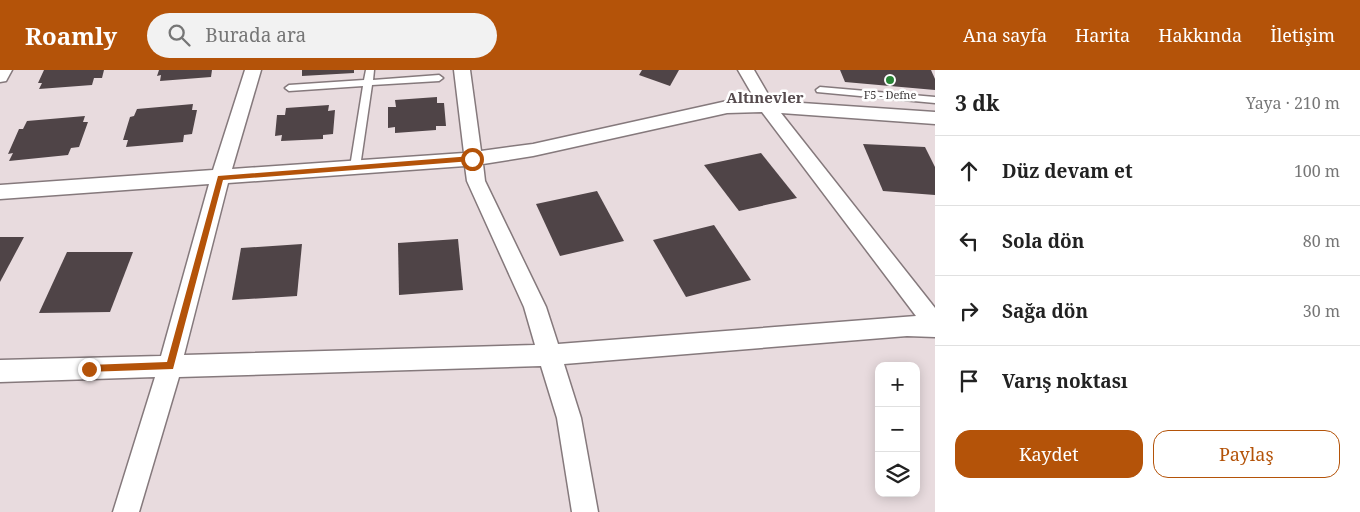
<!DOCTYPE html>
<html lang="tr">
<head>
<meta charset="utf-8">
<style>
  :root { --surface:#fff; --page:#f2f2f2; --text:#222; --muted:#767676; --line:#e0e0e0; --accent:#b45309 }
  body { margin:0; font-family:"Noto Serif",serif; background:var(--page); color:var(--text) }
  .controls { position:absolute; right:15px; bottom:15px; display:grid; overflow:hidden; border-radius:10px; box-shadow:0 2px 12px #0003 }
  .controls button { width:45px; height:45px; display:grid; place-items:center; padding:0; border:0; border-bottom:1px solid var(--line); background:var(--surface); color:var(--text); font:25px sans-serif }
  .stop { position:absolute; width:15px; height:15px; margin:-11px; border:4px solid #b45309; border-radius:50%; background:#fff }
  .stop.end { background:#b45309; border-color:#fff; box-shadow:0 1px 5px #0008 }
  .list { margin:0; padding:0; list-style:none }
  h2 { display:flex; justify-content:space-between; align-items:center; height:65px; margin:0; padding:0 20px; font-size:21px }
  h2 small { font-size:16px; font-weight:400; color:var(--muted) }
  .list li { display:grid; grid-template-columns:32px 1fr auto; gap:15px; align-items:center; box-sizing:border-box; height:70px; padding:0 20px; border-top:1px solid var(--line) }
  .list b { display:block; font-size:19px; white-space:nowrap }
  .list em { font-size:16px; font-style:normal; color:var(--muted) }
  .actions { display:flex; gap:10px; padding:15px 20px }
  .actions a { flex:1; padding:11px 0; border:1px solid var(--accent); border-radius:15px; text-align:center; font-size:18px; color:var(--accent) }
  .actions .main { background:var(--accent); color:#fff }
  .icon { flex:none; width:28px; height:28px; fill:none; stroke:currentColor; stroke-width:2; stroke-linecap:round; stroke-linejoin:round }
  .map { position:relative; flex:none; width:935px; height:442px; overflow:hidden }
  header { display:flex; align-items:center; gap:30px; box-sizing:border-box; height:70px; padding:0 25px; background:var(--accent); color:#fff }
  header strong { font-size:24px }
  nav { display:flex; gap:28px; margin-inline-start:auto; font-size:18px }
  .search { width:350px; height:45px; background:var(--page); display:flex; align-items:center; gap:12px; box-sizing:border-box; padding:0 18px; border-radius:28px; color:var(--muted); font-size:19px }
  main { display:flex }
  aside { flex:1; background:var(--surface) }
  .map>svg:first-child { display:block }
</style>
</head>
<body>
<header>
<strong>Roamly</strong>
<div class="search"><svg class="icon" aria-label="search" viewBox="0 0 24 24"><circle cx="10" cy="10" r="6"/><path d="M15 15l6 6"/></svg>Burada ara</div>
<nav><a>Ana sayfa</a><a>Harita</a><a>Hakkında</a><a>İletişim</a></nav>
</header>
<main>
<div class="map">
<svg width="935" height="442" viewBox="0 0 935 442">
  <rect width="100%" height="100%" fill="#e8dbde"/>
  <g fill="#4f4447">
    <path d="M44,0H104L102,8H94L92,15L39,19L42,13H38Z"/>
    <path d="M159,0H212L211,7L160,11L161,5L157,6Z"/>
    <path d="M302,0H354V3L302,6Z"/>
    <path d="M642,0H679L670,16L639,5Z"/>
    <path d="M840,0H931L935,9V20L845,12Z"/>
    <path d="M437,27V33H444L446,56H436V60L395,63V57L388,58V37H396L395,30Z"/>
    <path d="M193,34L192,40H197L192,64L184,65L183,72L126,77L128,70H123L130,47L134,46L137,39Z"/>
    <path d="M329,35L328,41L335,40L333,64L323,65V69L281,71L282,65L275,66L277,45H285L286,38Z"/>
    <path d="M85,46L83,52H88L79,77L71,78L68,85L9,91L13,83L8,84L19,59H23L27,51Z"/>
    <path d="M863,74L925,77L935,97V125L883,121Z"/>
    <path d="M761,83L797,128L739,141L704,95Z"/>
    <path d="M597,121L624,171L560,186L536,134Z"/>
    <path d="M714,155L751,210L686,227L653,170Z"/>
    <path d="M0,167H24L0,212Z"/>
    <path d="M458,169L463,220L399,225L398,173Z"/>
    <path d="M302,174L297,226L232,230L241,178Z"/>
    <path d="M67,182H133L110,242L39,243Z"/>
  </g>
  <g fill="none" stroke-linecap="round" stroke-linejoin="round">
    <defs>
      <g id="lane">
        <path d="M366,0H374L373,10L439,5L443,8L439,11L372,15L360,97L355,101L350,97L363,16L289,21L285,18L289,15L364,10Z"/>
        <path d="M820,17L935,27V33L817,22L816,20Z"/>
      </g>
      <g id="street">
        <path d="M0,0H12L6,11L0,12Z"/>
        <path d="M245,0H261L232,99L464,83L454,0H470L481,81L533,74L727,31H756L738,0H754L772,31L935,42V54L781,43L935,238V267L907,266L564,294L581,348L598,442H572L557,348L541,296L179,307L139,442H113L155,307L0,312V290L161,286L209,114L0,129V115L213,100ZM762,42L916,246L558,274L546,237L485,111L483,94L533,86L727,43ZM465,96L467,111L524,237L535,275L184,285L228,113Z"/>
      </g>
    </defs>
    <use href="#lane" stroke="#85797c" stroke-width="3"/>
    <use href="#street" stroke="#85797c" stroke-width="3"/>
    <use href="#lane" fill="#fff" fill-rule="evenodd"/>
    <use href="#street" fill="#fff" fill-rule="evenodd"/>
  </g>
  <path fill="#b45309" d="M472,86L475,89L472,91L223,110L173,299L86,302V296L89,295L167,292L218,106Z"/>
  <circle fill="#288435" stroke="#fff" stroke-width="2" cx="890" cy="10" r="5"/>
  <g text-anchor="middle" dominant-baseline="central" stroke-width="5" stroke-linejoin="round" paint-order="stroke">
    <g font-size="11" fill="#403b3c" stroke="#fff">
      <text x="890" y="24">F5 - Defne</text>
    </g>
    <g font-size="15" font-weight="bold" fill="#564b4e" stroke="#fff">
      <text x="765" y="27">Altınevler</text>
    </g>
  </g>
</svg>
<div class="controls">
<button>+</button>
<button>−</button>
<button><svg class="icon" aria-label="layers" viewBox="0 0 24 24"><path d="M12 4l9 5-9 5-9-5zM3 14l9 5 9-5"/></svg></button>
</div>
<div class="stop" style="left:472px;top:89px"></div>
<div class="stop end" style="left:89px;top:299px"></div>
</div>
<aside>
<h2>3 dk<small>Yaya · 210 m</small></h2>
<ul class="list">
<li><svg class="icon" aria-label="ahead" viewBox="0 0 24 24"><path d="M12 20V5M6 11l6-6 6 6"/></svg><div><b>Düz devam et</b></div><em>100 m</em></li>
<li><svg class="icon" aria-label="left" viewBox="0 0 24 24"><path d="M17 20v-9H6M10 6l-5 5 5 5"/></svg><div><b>Sola dön</b></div><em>80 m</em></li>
<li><svg class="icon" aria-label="right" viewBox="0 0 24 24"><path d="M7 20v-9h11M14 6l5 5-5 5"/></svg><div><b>Sağa dön</b></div><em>30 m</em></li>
<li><svg class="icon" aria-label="arrive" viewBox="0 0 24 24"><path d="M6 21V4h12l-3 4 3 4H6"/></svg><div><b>Varış noktası</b></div></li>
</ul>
<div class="actions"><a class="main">Kaydet</a><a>Paylaş</a></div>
</aside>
</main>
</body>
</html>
